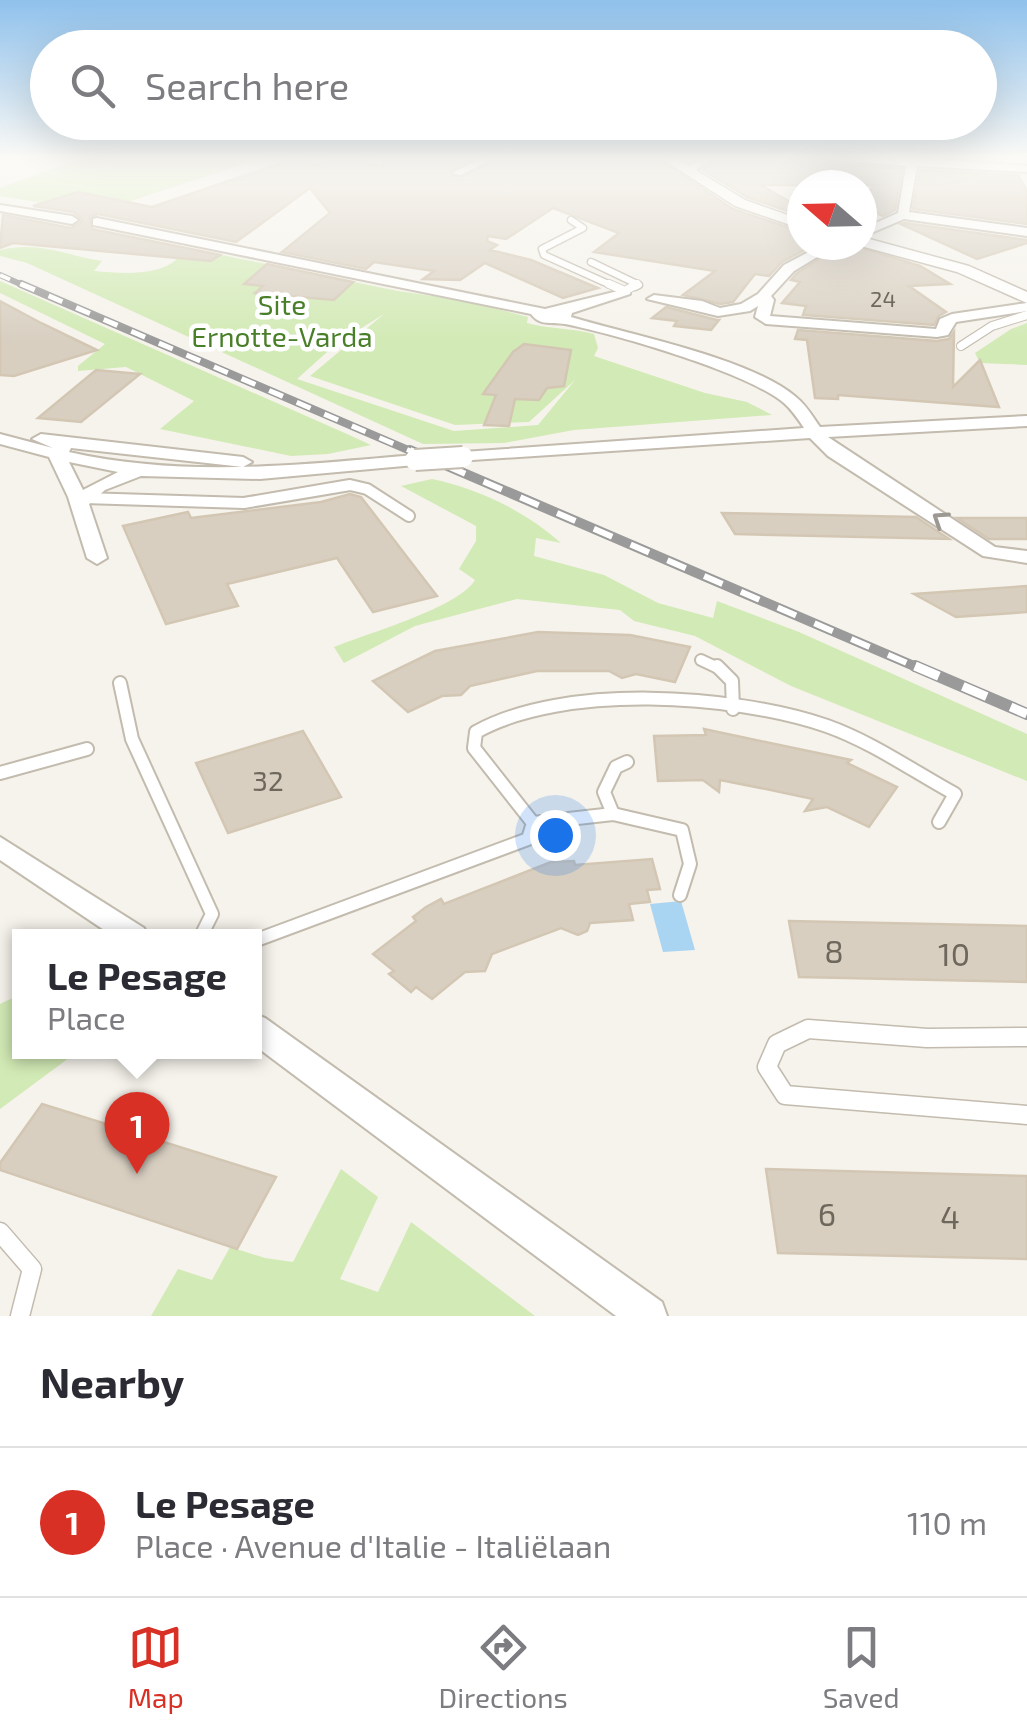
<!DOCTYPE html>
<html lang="en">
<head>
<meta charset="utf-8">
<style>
  :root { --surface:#fff; --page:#f7f7f7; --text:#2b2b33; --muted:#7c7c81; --line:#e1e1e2; --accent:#d93025 }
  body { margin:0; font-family:"Exo 2",sans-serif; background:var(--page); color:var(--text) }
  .compass { position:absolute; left:787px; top:170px; width:90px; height:90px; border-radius:50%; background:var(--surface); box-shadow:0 10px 40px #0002; rotate:290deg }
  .you { position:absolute; left:555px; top:835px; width:35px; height:35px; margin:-25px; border:8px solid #fff; border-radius:50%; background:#1a73e8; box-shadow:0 0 0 15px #1a73e833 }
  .badge { display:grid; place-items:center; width:65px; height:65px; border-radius:50%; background:var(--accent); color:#fff; font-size:32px; font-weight:700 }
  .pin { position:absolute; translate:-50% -82px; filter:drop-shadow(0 2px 5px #0008) }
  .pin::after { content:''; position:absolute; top:52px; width:35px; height:30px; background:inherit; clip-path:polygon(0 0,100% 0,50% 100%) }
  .popup { position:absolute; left:12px; top:929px; width:250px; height:130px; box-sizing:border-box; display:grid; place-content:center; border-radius:0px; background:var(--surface); filter:drop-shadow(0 2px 8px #0005); font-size:32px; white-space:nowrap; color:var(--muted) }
  .popup b { font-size:38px; color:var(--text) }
  .popup::after { content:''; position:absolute; left:50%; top:100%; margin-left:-20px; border:20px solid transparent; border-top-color:var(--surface) }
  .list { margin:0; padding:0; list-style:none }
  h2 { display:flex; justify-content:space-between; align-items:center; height:130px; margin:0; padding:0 40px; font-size:42px }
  h2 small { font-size:32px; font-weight:400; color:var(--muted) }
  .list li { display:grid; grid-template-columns:65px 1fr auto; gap:30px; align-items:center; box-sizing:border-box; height:150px; padding:0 40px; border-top:2px solid var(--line) }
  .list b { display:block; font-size:38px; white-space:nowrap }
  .list p { margin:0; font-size:32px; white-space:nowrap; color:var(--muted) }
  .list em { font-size:32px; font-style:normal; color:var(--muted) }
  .icon { flex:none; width:55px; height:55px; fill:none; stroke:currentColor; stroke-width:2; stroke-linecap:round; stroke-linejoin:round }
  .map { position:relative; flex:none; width:1027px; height:1316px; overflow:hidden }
  .search { position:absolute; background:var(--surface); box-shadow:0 10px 40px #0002; left:30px; right:30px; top:30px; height:110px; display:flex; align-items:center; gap:25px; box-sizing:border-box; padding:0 35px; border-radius:55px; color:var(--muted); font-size:38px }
  .sheet { height:280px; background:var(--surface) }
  nav { display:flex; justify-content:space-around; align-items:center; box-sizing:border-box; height:140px; border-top:2px solid var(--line); background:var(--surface); font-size:28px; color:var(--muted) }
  nav a { display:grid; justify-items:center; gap:5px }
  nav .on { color:var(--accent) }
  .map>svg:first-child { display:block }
</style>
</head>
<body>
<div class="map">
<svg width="1027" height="1316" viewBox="0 0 1027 1316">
  <rect width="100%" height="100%" fill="#f6f3ec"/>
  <g fill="#d2eab5" fill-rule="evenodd">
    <path d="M82,158H262L97,212L0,196V188Z"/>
    <path d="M100,230L398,291L462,300L528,317L527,323C549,329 572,328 594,334L598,348L594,356L705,393L747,402L772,415L574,430L504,443L423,444L27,263L0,256V250C40,241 64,255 102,261L94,271C118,273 156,277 176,260L171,247L102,235ZM384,314L310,376L455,425L529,422L575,380L538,425L454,431L297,379L336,344Z"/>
    <path d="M0,281L347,434L371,445L328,454L291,456L160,429L194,401L126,367L78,371V366L105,344L0,293Z"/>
    <path d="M1027,323V365L980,363L975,353L1011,329Z"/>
    <path d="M432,479C479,489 525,511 561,543L536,538L534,556L604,575L658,603L713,618L717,601L799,632L1027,734V781L791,686L695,636L634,621L620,610L517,599L415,626L344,663L334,647C366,634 460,607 475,580L459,569L476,541V526L401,486Z"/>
    <path d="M19,995V1052H77L0,1109V1004Z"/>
    <path d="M341,1169L378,1197L340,1279L378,1292L411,1222L535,1316H151L178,1269L212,1280L230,1247L265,1258L293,1262Z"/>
  </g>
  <path fill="#a9d4f2" d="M681,901L695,950L663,952L650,904Z"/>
  <g fill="#d8cfc1" stroke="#d3c7b4" stroke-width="2.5">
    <path d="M341,158L382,166L383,158H474L448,172L460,179L498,158H657L733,209L802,232V245H814L782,262L769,276L755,274L733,302L720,304L683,295L715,271L594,252L619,233L553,208L506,239L488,236L487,241L497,245L490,250L531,260L598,288L563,298L485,263L460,280L423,279L434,271L374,262L366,269L282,252L330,213L310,188L236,242L98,214L90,217L92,229L220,255L211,261L13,243L0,248L3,215L71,228L80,223L82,219L73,212L33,206L78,192L152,207L293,159L321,165Z"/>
    <path d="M715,158H813L817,162L902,169L895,210L883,216L863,207L873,185H761L802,209V216L747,197L703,170Z"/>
    <path d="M920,170L1018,175L1027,191V224L913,209Z"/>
    <path d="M905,223L1027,240V243L977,259L901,224Z"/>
    <path d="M841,245H853L920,266L950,284L909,286L946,312L939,316L934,325L803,315L806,306L782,303L800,282L791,280L796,274Z"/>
    <path d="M267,264L353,282L334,300L255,293L263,286L244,284Z"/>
    <path d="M0,301L41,323L97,350L14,376L0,375Z"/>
    <path d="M666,307L717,320H719L711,330L674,326L677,321L652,318Z"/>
    <path d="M798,330L937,341L949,339L954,332L953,387L980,360L999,407L838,395V399L815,398L807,340L795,339Z"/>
    <path d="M524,344L571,350L564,386L547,388L539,400L515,399L509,426L484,425L496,395L483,394L513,352Z"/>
    <path d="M96,370L140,374L81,422L38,418Z"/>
    <path d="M350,494L361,497L437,596L373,612L337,558L227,584L238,606L166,624L123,526L188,512L191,518L321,502Z"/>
    <path d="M722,513L916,517L949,539L735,534Z"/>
    <path d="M957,518H1027V539H989Z"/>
    <path d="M1027,586V612L956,617L914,594Z"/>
    <path d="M538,632L630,635L690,647L675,682L636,674L622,678L609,671H537L470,686L461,695L442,696L408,712L373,681L435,651Z"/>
    <path d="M704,729L851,760L847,763L897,787L869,827L827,807L805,811L813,799L766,789L720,780L719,792L703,780L658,781L654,736L706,735Z"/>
    <path d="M303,731L341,797L228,833L196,763Z"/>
    <path d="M652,859L660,889L647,890L650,902L629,904L633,920L590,923L587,931L578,935L561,928L492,954L485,971L465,972L432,999L416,987L411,992L389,974L394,971L373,954L416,921L413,917L426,907L441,899L444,904L551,862L574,861L575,865Z"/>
    <path d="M789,921L1027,926V982L799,977Z"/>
    <path d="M42,1104L276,1177L237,1249L0,1170V1163Z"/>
    <path d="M766,1169L1027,1176V1259L778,1253Z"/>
  </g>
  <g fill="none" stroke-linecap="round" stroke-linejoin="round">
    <defs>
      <g id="service-far4">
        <path d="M571,220L583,228L542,249L544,255L615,287"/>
        <path d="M591,262L639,285L635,287"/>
      </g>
      <g id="service-far3">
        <path d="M609,284L625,291L637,284"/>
        <path d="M961,346L992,326L1027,315"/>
      </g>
      <g id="service-far2">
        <path d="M84,498L244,503L350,485L367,489L409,516"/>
        <path d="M701,660L720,669"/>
      </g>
      <g id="service-far1">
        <path d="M717,666L732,681L733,709"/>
        <path d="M120,683L132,739L212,914L201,936"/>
        <path d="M0,773L87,749"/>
        <path d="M613,814L604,792L616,767L627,762"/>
        <path d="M533,823L613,814L682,830L690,864L680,895"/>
        <path d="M254,941L528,839L533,823L474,748L476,732C564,683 733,694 827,726C872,742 913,771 955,794L939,822"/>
      </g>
      <g id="service">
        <path d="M1027,1037L927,1038L808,1029L777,1044L767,1067L785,1095L1027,1115"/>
        <path d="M0,1232L32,1269L20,1316"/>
      </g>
      <g id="minor">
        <path d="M482,158H495L461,175L452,173Z"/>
        <path d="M700,158H711L693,173H685V169Z"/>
        <path d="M817,158H918L1027,166V172L917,166L909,212L1027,228V236L904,219L862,237V229L898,213L906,166Z"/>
        <path d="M0,205L72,216L78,220L72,224L0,211Z"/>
        <path d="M97,218L545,309L630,288V294L572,313L571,317C631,335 750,358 796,397C806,405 813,417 820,427L1027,416V426L828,437L995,547L1027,551V563L983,556L828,456L810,438L457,461V453L463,452L804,428C798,419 792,410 784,403C747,372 615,334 565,324C550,322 540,326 531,314L93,225V219Z"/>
        <path d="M822,245H837L794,271L771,296L774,300L770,316L936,329L940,319L952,314L1027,303V311L956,322L948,335L937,337L766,324L755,317L758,306L750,311L718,316L647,299L654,295L702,301L720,308L741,304L758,294L784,265Z"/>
        <path d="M0,434L53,448L32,439L41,434L243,457L252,462L243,467L71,448L69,452C184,478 298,465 415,455L424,460L415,465L260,479L141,476L105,490L89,504L107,558L97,564L87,558L68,497L49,457L0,444ZM69,462L118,472L83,490Z"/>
        <path d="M0,837L144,928L148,936H113L0,860Z"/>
        <path d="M254,1014L265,1018L662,1302L667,1316H616L254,1045Z"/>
      </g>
      <g id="tertiary">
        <path d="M661,158H676L745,200L802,220V229L735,206Z"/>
        <path d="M862,237L969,266L1027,292V303L957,272L857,245H862Z"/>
      </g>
    </defs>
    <use href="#service-far4" stroke="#c2bbae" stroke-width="9"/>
    <use href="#service-far3" stroke="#c2bbae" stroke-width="10"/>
    <use href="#service-far2" stroke="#c2bbae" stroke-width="14"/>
    <use href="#service-far1" stroke="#c2bbae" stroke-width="16"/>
    <use href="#service" stroke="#c2bbae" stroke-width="21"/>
    <use href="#minor" stroke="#c2bbae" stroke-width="4"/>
    <use href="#tertiary" stroke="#c2bbae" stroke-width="3"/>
    <use href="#service-far4" stroke="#fff" stroke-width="6"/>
    <use href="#service-far3" stroke="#fff" stroke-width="8"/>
    <use href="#service-far2" stroke="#fff" stroke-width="10"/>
    <use href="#service-far1" stroke="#fff" stroke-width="12"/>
    <use href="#service" stroke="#fff" stroke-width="18"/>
    <use href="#minor" fill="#fff" fill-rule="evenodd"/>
    <use href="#tertiary" fill="#fff" fill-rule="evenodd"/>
    <defs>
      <path id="rail-far3" d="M0,275L27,287"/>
      <path id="rail-far2" d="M21,284L415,453"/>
      <path id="rail-far1" d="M410,450L921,669"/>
      <path id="rail" d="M915,666L1027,714"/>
    </defs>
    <use href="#rail-far3" stroke="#9a9a9a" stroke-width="6"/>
    <use href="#rail-far2" stroke="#9a9a9a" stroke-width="8"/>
    <use href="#rail-far1" stroke="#9a9a9a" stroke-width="10"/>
    <use href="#rail" stroke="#9a9a9a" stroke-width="12"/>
    <use href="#rail-far3" stroke="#fff" stroke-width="4" stroke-dasharray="11" stroke-linecap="butt"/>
    <use href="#rail-far2" stroke="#fff" stroke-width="5" stroke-dasharray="15" stroke-linecap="butt"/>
    <use href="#rail-far1" stroke="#fff" stroke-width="6" stroke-dasharray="20" stroke-linecap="butt"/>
    <use href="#rail" stroke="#fff" stroke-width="9" stroke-dasharray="26" stroke-linecap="butt"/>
    <defs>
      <path id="minor-bridge" d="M415,460L463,457"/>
    </defs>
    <use href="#minor-bridge" stroke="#c2bbae" stroke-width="24" stroke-linecap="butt"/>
    <use href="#minor-bridge" stroke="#fff" stroke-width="20"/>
  </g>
  <defs><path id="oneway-chevron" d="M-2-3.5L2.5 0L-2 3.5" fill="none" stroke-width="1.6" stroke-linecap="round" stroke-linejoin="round" transform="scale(2.5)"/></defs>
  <use stroke="#9c9892" href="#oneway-chevron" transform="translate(940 519) rotate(-147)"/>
  <linearGradient id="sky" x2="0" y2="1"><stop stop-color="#8fc1ec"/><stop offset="0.46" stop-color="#fbfaf6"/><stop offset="1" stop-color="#fbfaf6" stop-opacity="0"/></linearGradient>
  <rect width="1027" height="342" fill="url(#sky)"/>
  <g text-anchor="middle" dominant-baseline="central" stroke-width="9" stroke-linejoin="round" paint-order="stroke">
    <g font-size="22" fill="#6e675b">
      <text x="883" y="298">24</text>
    </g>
    <g font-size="28" fill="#4a7f2a" stroke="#fff">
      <text x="282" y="304">Site<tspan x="282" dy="32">Ernotte-Varda</tspan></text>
    </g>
    <g font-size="28" fill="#6e675b">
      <text x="268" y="780">32</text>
    </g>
    <g font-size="32" fill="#6e675b">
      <text x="834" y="950">8</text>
      <text x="954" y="953">10</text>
      <text x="827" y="1213">6</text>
      <text x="950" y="1216">4</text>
    </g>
  </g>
</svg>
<svg class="compass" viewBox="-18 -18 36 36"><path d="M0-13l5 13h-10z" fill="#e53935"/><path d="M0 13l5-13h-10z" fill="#7c7c81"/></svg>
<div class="you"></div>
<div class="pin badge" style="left:137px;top:1174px">1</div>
<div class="popup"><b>Le Pesage</b>Place</div>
<div class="search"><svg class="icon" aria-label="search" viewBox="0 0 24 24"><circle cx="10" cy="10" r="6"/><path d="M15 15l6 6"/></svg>Search here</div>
</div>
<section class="sheet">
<h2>Nearby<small></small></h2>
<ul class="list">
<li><span class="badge">1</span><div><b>Le Pesage</b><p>Place · Avenue d'Italie - Italiëlaan</p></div><em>110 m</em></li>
</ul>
</section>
<nav>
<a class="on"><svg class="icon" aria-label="map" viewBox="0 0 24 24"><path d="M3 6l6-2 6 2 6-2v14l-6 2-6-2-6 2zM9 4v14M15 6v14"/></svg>Map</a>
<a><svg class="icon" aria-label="directions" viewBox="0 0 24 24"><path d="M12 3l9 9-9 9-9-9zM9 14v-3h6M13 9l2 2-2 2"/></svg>Directions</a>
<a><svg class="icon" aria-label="saved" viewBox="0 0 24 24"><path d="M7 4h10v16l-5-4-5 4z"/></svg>Saved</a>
</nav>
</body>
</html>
